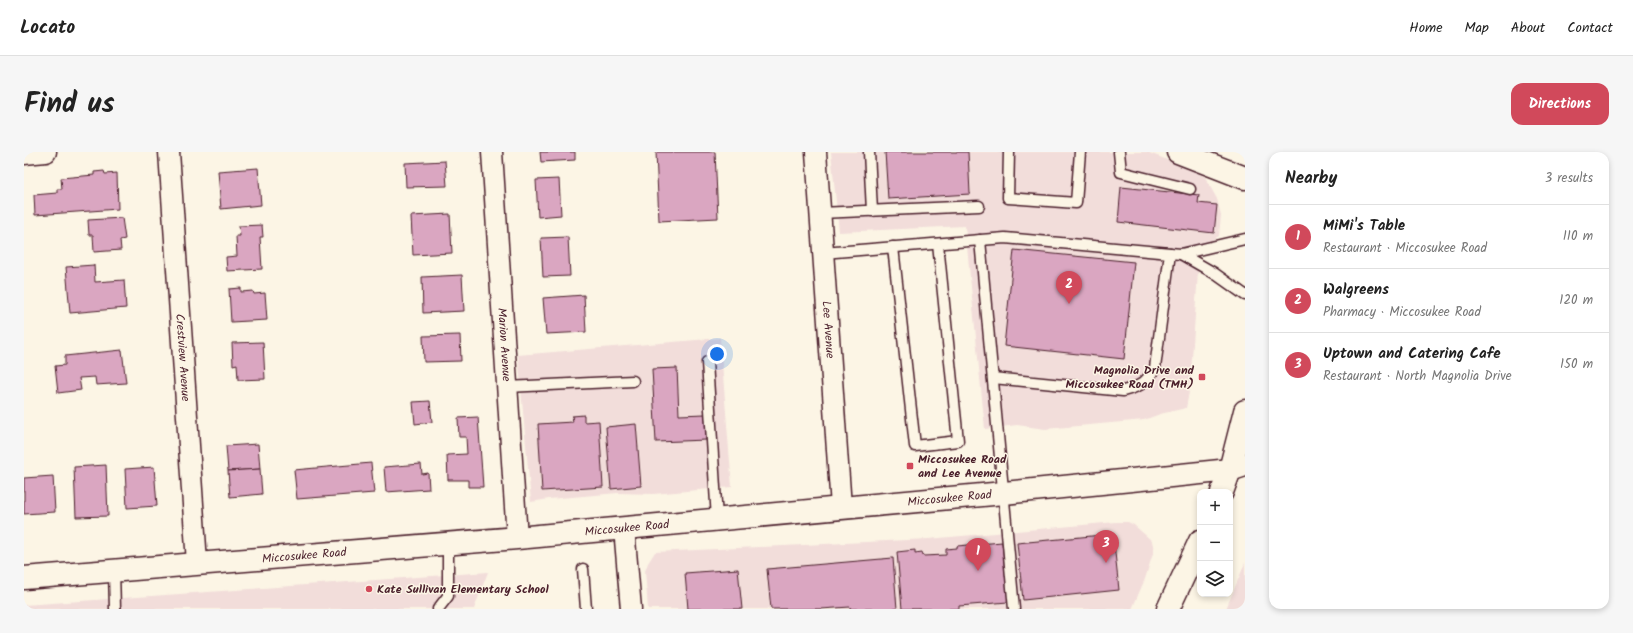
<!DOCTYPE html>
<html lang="en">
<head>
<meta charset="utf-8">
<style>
  :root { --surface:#fff; --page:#f6f6f6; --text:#222; --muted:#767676; --line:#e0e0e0; --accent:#d1495b }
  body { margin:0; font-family:Kalam,sans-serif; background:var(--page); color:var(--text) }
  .controls { position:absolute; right:12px; bottom:12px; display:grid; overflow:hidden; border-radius:8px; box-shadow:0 2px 6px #0003 }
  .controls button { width:36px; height:36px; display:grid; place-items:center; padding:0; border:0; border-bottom:1px solid var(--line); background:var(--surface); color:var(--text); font:20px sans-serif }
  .you { position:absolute; left:693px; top:202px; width:14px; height:14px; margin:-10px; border:3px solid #fff; border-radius:50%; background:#1a73e8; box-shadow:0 0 0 6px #1a73e833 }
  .badge { display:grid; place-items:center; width:26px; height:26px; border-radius:50%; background:var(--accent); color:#fff; font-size:13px; font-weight:700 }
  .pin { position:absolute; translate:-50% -33px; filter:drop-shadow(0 1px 2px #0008) }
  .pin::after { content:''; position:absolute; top:21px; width:14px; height:12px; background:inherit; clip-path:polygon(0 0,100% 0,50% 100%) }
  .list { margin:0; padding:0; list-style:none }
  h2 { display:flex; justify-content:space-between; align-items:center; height:52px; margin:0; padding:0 16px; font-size:17px }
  h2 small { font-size:13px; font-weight:400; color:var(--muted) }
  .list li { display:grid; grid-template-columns:26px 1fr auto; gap:12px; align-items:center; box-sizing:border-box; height:64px; padding:0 16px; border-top:1px solid var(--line) }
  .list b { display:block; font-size:15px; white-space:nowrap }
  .list p { margin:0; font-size:13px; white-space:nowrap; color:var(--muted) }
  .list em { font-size:13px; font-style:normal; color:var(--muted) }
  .icon { flex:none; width:22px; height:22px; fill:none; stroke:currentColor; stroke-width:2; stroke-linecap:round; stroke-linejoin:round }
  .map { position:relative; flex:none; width:1221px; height:457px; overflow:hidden; border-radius:12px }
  header { display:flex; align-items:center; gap:24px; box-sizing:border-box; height:56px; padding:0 20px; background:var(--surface); border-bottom:1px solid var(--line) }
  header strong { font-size:19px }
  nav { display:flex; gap:22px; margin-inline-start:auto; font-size:14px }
  .intro { display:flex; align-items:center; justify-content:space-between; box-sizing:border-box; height:96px; padding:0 24px }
  h1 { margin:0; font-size:28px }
  .button { padding:10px 18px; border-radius:12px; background:var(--accent); color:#fff; font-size:14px; font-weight:700 }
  main { display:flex; gap:24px; padding:0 24px }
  aside { flex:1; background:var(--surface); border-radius:12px; box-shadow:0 2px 6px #0003 }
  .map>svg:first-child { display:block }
</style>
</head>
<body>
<header>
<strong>Locato</strong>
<nav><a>Home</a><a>Map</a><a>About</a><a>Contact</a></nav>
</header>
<div class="intro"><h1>Find us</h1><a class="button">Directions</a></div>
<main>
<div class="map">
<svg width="1221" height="457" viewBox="0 0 1221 457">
  <rect width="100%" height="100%" fill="#fcf5e5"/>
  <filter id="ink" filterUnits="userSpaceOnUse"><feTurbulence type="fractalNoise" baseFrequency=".025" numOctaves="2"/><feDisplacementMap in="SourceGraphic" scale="8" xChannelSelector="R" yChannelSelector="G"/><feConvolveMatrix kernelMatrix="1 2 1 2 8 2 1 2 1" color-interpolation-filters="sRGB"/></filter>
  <g filter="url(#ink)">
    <g fill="#f2ddda">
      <path d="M807,0H1123L1164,16L1181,25L1193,47L1197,63L1195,84L1184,91L1176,92L1166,235L1162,256L1136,262L1120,268L1021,277L993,273L961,277L941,74L815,80Z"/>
      <path d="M696,186L708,335L629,342L594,341L525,347L507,350L494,203Z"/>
      <path d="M1092,370H1104L1110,373L1128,389L1130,398L1121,427L1108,457H624L621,419L624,411L631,400L904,387Z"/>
      <path d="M1221,411V457H1202Z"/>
      <path d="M464,420L450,457H0V453Z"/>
    </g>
    <g fill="#daa6c1" stroke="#4a1f2b">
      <path d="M516,0H551V8L517,10Z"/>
      <path d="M632,0H691L694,66L635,69Z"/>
      <path d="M861,0H944L946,42L864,47Z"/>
      <path d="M421,9L423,34L382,35L381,11Z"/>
      <path d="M234,16L237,53L197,57L194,19Z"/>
      <path d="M80,19L81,22L93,21L94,57L11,63L10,43L33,41V37H38L37,26L70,23V20Z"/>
      <path d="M535,27L537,63L514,65L512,28Z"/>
      <path d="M1097,35L1175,43L1174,51L1193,53L1190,81L1094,70Z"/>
      <path d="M426,62L428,101L389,103L387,64Z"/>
      <path d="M98,66L101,87L96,88L97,98L70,100L69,83H65L64,68Z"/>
      <path d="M238,73L239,85H236L238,117L203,119L202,105L213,104L212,84H216L215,74Z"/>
      <path d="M544,85L546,124L519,125L517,86Z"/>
      <path d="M990,98L1110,110L1100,207L980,194Z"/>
      <path d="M70,113L71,130L100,128L102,156L46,161L42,115Z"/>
      <path d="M438,123L440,159L399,161L398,125Z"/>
      <path d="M217,136V140L229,139L230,142L241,141L243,168L207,170L205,137Z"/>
      <path d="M560,143L562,180L522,182L519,146Z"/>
      <path d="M436,183L437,209L400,210L399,184Z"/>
      <path d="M239,190L241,227L214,228L213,212L209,213L208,191Z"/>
      <path d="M98,198L102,231L72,233L71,225L55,226L57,238L34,241L31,214L41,213V204Z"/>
      <path d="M653,216L655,263L681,262L682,288L632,290L628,217Z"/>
      <path d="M406,249L408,270L391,272L389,250Z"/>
      <path d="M560,263V270L575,269L579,335L518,339L514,272L549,270L548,264Z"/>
      <path d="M454,265L459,335H444V328H424L423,303L443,302L442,285H435L434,266Z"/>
      <path d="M612,272L617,334L587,337L582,275Z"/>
      <path d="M234,292L236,317L204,319L202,294Z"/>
      <path d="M347,311L350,341L273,347L270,318Z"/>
      <path d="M397,312L398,322L404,321L405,337L362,340L360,315Z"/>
      <path d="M82,313L84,364L52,365L50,315Z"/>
      <path d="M130,315L133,354L103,356L101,317Z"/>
      <path d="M236,317L238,342L206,345L204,319Z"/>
      <path d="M29,324L31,360L0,362V326Z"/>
      <path d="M1089,382L1095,438L999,448L993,391Z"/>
      <path d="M978,390L984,450L935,454V457H878L873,400L891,398V401L898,400L899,404L922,403V397L933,396V394Z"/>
      <path d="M869,406L873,457H827L826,455L797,457H747L743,417Z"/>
      <path d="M714,417L718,457H664L661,421Z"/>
    </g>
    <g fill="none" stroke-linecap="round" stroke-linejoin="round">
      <defs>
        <g id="service">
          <path d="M845,0L848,59"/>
          <path d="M985,0L984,46L1052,51L1056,0"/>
          <path d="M1095,0L1097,20L1166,37"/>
          <path d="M796,61L955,54"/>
          <path d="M956,88L990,457"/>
          <path d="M869,95L891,294L934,289L914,92"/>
          <path d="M799,101L981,86L1157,102L1221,87"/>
          <path d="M1157,102L1190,121L1221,143"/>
          <path d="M683,210L693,367"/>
          <path d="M969,226L1099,239C1117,234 1121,232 1131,216L1146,101"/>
          <path d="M483,235L609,229"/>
          <path d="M559,417L562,457"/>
          <path d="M90,418L91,457"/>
          <path d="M414,457L424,444V391"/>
        </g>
        <g id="minor">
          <path id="s1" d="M145,0L173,411"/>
          <path id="s2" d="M468,0L493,386"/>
          <path id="s3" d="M792,0L817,355"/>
          <path d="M0,2L22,0"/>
          <path d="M600,376L607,457"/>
        </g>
        <g id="tertiary">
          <path d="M1154,0L1221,26"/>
          <path id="s4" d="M0,426L493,386L980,341L1206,318L1221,313"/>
        </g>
        <g id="secondary">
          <path d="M1198,340L1206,318L1221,259"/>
          <path d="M1144,457L1176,389"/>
        </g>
      </defs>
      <use href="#service" stroke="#4a1f2b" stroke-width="13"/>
      <use href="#minor" stroke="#4a1f2b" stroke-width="23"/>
      <use href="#tertiary" stroke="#4a1f2b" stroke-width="25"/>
      <use href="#secondary" stroke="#4a1f2b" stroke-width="25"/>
      <use href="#service" stroke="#fcf5e5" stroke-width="10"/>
      <use href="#minor" stroke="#fcf5e5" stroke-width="20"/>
      <use href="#tertiary" stroke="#fcf5e5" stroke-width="22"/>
      <use href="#secondary" stroke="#fcf5e5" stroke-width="22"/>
    </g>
  </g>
  <g fill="#d1495b" stroke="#fcf5e5" stroke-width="1.5">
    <rect x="1174" y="221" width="8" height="8" rx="2"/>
    <rect x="882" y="310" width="8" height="8" rx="2"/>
    <circle cx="345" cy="437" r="4"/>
  </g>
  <g text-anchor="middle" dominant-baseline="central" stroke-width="3" stroke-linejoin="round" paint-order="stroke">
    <g font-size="12" fill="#4a1f2b" stroke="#fcf5e5">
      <text stroke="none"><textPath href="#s3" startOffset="178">Lee Avenue</textPath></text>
      <text stroke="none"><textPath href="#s2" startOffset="193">Marion Avenue</textPath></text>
      <text stroke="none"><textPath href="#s1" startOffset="206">Crestview Avenue</textPath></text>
      <text stroke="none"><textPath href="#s4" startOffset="929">Miccosukee Road</textPath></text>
      <text stroke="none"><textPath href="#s4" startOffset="605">Miccosukee Road</textPath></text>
      <text stroke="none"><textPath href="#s4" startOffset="281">Miccosukee Road</textPath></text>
    </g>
    <g font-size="12" font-weight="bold" fill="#4a1f2b" stroke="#fcf5e5" text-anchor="start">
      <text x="1170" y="218" text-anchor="end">Magnolia Drive and<tspan x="1170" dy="14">Miccosukee Road (TMH)</tspan></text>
      <text x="894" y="307">Miccosukee Road<tspan x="894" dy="14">and Lee Avenue</tspan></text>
      <text x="353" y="437">Kate Sullivan Elementary School</text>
    </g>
  </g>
</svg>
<div class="controls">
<button>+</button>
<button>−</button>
<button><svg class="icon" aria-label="layers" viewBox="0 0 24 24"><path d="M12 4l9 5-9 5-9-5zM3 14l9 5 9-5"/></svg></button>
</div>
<div class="you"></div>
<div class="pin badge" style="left:954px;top:419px">1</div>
<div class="pin badge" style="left:1045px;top:152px">2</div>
<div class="pin badge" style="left:1082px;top:411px">3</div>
</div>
<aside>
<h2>Nearby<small>3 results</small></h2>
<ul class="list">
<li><span class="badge">1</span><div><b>MiMi's Table</b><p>Restaurant · Miccosukee Road</p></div><em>110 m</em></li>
<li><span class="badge">2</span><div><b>Walgreens</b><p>Pharmacy · Miccosukee Road</p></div><em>120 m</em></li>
<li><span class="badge">3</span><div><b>Uptown and Catering Cafe</b><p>Restaurant · North Magnolia Drive</p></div><em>150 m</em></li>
</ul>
</aside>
</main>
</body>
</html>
